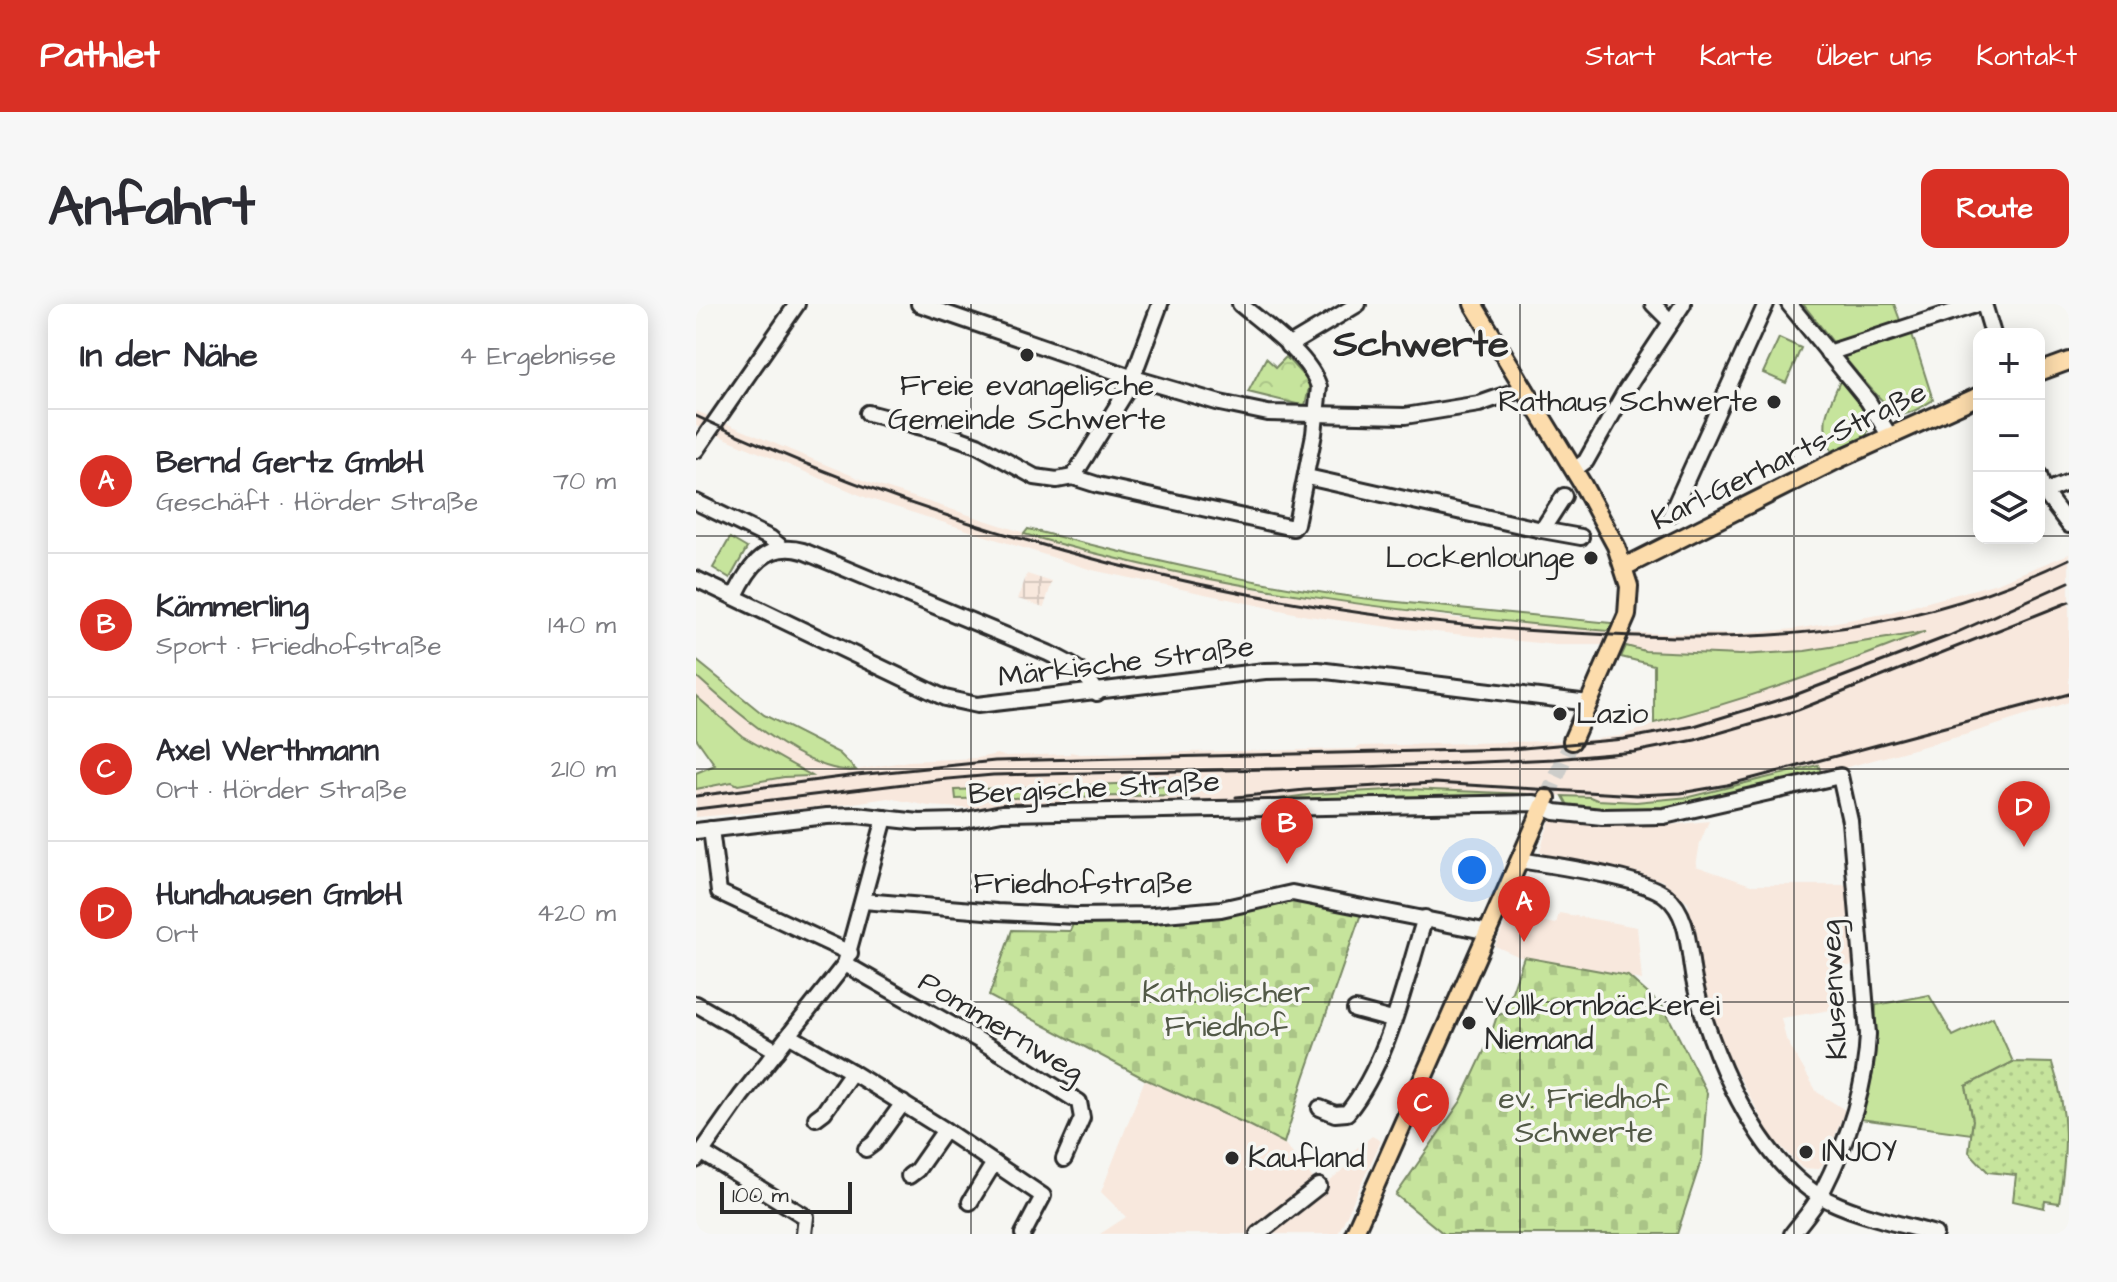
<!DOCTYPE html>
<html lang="de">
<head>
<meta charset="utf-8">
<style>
  :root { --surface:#fff; --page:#f7f7f7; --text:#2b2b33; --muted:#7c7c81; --line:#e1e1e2; --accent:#d93025 }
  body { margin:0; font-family:"Architects Daughter",sans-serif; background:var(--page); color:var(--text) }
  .controls { position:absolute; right:24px; top:24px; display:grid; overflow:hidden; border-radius:16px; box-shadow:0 4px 20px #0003 }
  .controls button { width:72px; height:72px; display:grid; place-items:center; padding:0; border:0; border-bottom:2px solid var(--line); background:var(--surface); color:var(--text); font:40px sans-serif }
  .scale { position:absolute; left:24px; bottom:20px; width:132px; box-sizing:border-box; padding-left:8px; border:4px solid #2b2b2b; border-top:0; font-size:22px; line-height:28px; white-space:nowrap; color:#2b2b2b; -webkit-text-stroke:6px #f6f6f2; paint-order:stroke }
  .you { position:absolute; left:776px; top:566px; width:28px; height:28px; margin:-20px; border:6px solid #fff; border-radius:50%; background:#1a73e8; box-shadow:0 0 0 12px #1a73e833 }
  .badge { display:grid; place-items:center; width:52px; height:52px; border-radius:50%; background:var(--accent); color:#fff; font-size:26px; font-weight:700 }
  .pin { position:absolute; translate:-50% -66px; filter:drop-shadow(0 2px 4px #0008) }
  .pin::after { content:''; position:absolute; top:42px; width:28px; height:24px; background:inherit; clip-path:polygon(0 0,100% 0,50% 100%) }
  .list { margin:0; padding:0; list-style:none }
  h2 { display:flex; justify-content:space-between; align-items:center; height:104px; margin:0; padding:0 32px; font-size:34px }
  h2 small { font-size:26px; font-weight:400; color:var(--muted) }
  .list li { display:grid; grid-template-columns:52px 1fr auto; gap:24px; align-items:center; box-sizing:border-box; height:144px; padding:0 32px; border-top:2px solid var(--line) }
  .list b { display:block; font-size:30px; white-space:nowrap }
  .list p { margin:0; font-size:26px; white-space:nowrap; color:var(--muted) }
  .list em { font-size:26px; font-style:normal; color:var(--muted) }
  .icon { flex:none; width:44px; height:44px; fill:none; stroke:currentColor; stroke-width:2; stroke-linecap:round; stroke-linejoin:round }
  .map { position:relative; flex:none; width:1373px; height:930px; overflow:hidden; border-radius:16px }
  header { display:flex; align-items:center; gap:48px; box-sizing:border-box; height:112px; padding:0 40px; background:var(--accent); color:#fff }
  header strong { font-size:38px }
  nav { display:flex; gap:44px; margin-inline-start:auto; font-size:28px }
  .intro { display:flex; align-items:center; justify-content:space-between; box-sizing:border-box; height:192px; padding:0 48px }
  h1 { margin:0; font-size:56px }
  .button { padding:20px 36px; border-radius:16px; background:var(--accent); color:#fff; font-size:28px; font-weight:700 }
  main { display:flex; gap:48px; padding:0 48px }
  aside { flex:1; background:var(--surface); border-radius:16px; box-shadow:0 4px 20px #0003 }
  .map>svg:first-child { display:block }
</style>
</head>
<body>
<header>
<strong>Pathlet</strong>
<nav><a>Start</a><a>Karte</a><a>Über uns</a><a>Kontakt</a></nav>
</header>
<div class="intro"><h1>Anfahrt</h1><a class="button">Route</a></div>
<main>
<aside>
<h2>In der Nähe<small>4 Ergebnisse</small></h2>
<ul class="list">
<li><span class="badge">A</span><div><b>Bernd Gertz GmbH</b><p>Geschäft · Hörder Straße</p></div><em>70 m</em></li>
<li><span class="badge">B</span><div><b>Kämmerling</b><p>Sport · Friedhofstraße</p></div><em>140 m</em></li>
<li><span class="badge">C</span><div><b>Axel Werthmann</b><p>Ort · Hörder Straße</p></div><em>210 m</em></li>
<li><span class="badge">D</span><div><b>Hundhausen GmbH</b><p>Ort</p></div><em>420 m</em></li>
</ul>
</aside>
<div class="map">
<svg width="1373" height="930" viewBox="0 0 1373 930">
  <defs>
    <pattern id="industrial-grid" width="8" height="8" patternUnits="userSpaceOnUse" patternTransform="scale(2)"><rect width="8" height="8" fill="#f8e8dd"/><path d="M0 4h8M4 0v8" fill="none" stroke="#d5c7be"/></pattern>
    <pattern id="cemetery-stones" width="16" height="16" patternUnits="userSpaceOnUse" patternTransform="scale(2)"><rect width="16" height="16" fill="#c6e49c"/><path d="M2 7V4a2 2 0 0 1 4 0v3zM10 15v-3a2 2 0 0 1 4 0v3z" fill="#aac487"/></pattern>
    <pattern id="park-crowns" width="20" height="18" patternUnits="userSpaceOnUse" patternTransform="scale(2)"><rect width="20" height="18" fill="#c6e49c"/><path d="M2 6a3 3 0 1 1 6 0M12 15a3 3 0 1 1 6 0" fill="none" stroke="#aac487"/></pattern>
    <pattern id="garden-dots" width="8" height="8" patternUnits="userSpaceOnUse" patternTransform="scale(2)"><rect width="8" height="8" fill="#c6e49c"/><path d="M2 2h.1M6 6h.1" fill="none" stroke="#aac487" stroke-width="1.8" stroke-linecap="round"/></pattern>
  </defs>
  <rect width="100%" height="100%" fill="#f6f6f2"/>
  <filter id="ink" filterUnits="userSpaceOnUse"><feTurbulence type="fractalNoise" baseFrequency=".0125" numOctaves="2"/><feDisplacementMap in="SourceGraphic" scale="16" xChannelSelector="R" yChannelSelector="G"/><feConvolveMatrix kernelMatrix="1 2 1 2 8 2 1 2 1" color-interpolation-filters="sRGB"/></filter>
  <g filter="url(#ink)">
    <g fill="#f8e8dd">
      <path d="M0,107L174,179L366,241L565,286L759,314L913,327L907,341H860L694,323L612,312L396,266L171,194L0,122Z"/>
      <path d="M1373,250V398L1272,430L1126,470L1122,461L993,493L940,498L901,496L894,493L712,485L618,490L547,500L301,506L233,502L192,494L136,502L0,513V485L36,478L43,481L89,473L114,471L46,432L10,403L0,392V372L30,400L160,466L212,457L282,454L301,450L308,452L374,450V448L384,450L659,445L665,442L890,436L924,432L1225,329L1109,347L1044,351L949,347L930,342L936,329L1040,330L1099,325L1188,310L1301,279Z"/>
      <path d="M855,513L963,522L1013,517L1004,539L1000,562L1055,581H1154L1160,661L1137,664L1141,705L1085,714L1090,735L1121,788L1149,806L1129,858L1122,865L1106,864L1075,832L1025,739L1009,689L992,599L965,576L849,553L844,546Z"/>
      <path d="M816,604L844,617L860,620L863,609L941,623L946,676L824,653L799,642Z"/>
      <path d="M449,775L555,822L588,839L620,878L558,930H404L430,913L405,888Z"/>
      <path d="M676,832L685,837L642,930H569L656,858L651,852Z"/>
    </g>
    <path fill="url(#industrial-grid)" d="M331,270L356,278L348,303L322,295Z"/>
    <g fill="#c6e49c" stroke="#788864" stroke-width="2">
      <path d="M1107,0H1198L1205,19L1137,38Z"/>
      <path d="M1216,30L1237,96C1229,101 1217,109 1208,110C1193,111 1158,64 1147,52Z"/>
      <path d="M1083,34L1105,44L1090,79L1067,69Z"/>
      <path d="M1145,75C1155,91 1180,113 1170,132L1136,148C1122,115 1132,105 1145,75Z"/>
      <path d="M332,225C450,255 570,284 691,297C766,305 841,311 916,319L913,327C715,310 519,286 328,230Z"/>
      <path d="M34,234L51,244L34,274L17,264Z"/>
      <path d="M1229,328C1140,363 1051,396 958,419V361L925,353L930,342L949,347L1044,351L1109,347Z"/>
      <path d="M0,356L68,411L143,449L160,466C113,472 34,403 0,372Z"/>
      <path d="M0,392L46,432L116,472L88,473L42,481L36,478L0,485V469L19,461L0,434Z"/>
      <path d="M1122,461L1126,470L993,504L950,508L874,505L867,492L894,493L901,496L940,498L993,493Z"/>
      <path d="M448,479L453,482L490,483V491L260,495L259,486Z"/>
      <path d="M712,485L830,490L829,492L547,500L618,490Z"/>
      <path d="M1233,691L1257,732L1297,713L1317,758L1270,782L1277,816L1275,830L1164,815L1177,769L1180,701Z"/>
    </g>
    <g fill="url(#cemetery-stones)" stroke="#788864" stroke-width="2">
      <path d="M605,595L666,607L608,774L588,839L555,822L449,775L293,692L316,626L374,627L377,620C454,618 530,613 605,595Z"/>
      <path d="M828,653L932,672L968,704L1011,789L1006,854L981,930H748L700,891L765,797L792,739L801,712L809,708Z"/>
    </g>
    <path fill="url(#park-crowns)" stroke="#788864" stroke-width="2" d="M590,53L614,79L609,102L552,88L570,54L580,63Z"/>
    <path fill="url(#garden-dots)" stroke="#788864" stroke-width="2" d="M1317,758L1356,759C1373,810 1371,847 1363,899L1349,897L1348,904L1317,897L1320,871L1292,868L1273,848L1277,816L1270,782Z"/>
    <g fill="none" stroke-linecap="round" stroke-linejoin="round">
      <path stroke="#cdcdca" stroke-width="16" stroke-dasharray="16 8" stroke-linecap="butt" d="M851,494L876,437"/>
      <defs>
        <g id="minor">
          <path d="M223,0L438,74L524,99L572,109L709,112L783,100L829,84"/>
          <path d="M957,0L975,18"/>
          <path d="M1093,0L1172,97L1193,131"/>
          <path d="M1288,0L1297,30"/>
          <path d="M592,42L662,0"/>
          <path d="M1132,49L1282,0"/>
          <path d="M172,109L245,128L281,141L339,173L361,176L377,173L402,181L597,224L600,220L618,130L623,83C614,52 569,21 544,0"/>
          <path d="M0,146L101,0"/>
          <path d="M878,166L890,157L930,86L987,0"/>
          <path d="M1343,171L1348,188L1373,221"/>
          <path d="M377,173L433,83L464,0"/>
          <path d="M611,173L846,226"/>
          <path d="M1348,188L1373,178"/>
          <path d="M868,192L846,226L885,233"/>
          <path d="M0,198L74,234L86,244"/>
          <path d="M975,210L1070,0"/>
          <path d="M0,275L249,394L281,401L569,367L622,366L893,399"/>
          <path d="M39,292C53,262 71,237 107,247L352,349C373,359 390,367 401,389"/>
          <path d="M15,525L23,588L154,649"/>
          <path d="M0,527L131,512L161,511L223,518L265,517L306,509L838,499L859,508L906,513L968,512L1144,472L1154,517L1172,730C1170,784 1150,841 1125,890C1118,904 1106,917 1096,930"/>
          <path d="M824,556C857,562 947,573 970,592C994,611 992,647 998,676C1013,745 1060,855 1124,892C1158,911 1202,919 1239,930"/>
          <path d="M167,597L301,608L380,612L457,611L525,605L596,589L793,628"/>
          <path d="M149,660L307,750L383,798L386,814L368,855"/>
          <path d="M0,700L81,747"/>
          <path d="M659,706L696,716"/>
          <path d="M94,732L156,768L128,808L120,814"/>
          <path d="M156,768L249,826L221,866L213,872"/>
          <path d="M624,804L639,810L651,809C693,758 709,676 729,614"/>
          <path d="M249,826L298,859L274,898"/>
          <path d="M170,845L178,839L207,799"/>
          <path d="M5,848L110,913L108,930"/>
          <path d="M0,856L45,792L149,660L189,514"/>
          <path d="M298,859L347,892L327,930"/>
          <path d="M562,930L623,882"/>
        </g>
        <g id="major">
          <path d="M777,0L887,181L920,242L933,282L931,311L876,437"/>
          <path d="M1343,68L1373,57"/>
          <path d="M928,263L1143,155L1283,92"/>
          <path d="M658,930L851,494"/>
        </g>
      </defs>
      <use href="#minor" stroke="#2b2b2b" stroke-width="20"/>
      <use href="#major" stroke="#2b2b2b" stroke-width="22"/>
      <use href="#minor" stroke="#f6f6f2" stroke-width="14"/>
      <use href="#major" stroke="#fcdcac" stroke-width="16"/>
      <g stroke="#2b2b2b" stroke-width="3">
        <path d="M0,112C269,237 562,311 858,328C1046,339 1199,339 1373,255"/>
        <path d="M0,492L161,471L299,457L815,445L928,435L998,422L1099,391L1253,332L1373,278"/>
        <path d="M540,493L609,486L738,479L941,491L985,489L1031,481L1373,390"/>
        <path d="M0,505L241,476L297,471L668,463L858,455L938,448L999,436L1102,406L1373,298"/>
      </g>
    </g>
  </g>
  <path fill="none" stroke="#2b2b2b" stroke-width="2" stroke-opacity="0.55" d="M275,0V930M549,0V930M824,0V930M1098,0V930M0,232H1283M1343,232H1373M0,465H1373M0,698H1373"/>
  <g fill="#2b2b2b" stroke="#f6f6f2" stroke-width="3">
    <circle cx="331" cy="51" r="8"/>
    <circle cx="1078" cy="98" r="8"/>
    <circle cx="895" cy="254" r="8"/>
    <circle cx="864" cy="410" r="8"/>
    <circle cx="773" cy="719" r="8"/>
    <circle cx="1110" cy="848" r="8"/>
    <circle cx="536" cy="854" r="8"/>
  </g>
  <g text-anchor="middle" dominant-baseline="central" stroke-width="7" stroke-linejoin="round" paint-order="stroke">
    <g font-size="30" fill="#2b2b2b" stroke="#f6f6f2" text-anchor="start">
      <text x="331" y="82" text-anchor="middle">Freie evangelische<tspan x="331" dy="34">Gemeinde Schwerte</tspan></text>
      <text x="1062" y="98" text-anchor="end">Rathaus Schwerte</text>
      <text x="879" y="254" text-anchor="end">Lockenlounge</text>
      <text x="880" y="410">Lazio</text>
      <text x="789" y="702">Vollkornbäckerei<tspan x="789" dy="34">Niemand</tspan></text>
      <text x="1126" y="848">INJOY</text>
      <text x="552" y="854">Kaufland</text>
    </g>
    <g font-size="30" fill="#2b2b2b" stroke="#f6f6f2">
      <text transform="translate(1093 152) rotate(-26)">Karl-Gerharts-Straße</text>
      <text transform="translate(430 358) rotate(-7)">Märkische Straße</text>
      <text transform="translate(398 484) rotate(-3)">Bergische Straße</text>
      <text x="387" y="580">Friedhofstraße</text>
      <text transform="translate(1138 686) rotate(-93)">Klusenweg</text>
      <text transform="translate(305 723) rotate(31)">Pommernweg</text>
    </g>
    <g font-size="30" fill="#525947" stroke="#f6f6f2">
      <text x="530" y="689">Katholischer<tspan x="530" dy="34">Friedhof</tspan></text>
      <text x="888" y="795">ev. Friedhof<tspan x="888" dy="34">Schwerte</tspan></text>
    </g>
    <g font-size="38" font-weight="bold" fill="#2b2b2b" stroke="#f6f6f2">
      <text x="725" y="41">Schwerte</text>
    </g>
  </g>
</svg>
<div class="controls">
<button>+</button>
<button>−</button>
<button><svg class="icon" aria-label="layers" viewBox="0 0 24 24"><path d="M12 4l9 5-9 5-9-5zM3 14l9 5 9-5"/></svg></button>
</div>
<div class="scale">100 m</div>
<div class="you"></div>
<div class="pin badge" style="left:828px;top:638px">A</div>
<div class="pin badge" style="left:591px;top:560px">B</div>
<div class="pin badge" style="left:727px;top:839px">C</div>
<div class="pin badge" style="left:1328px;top:543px">D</div>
</div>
</main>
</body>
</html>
